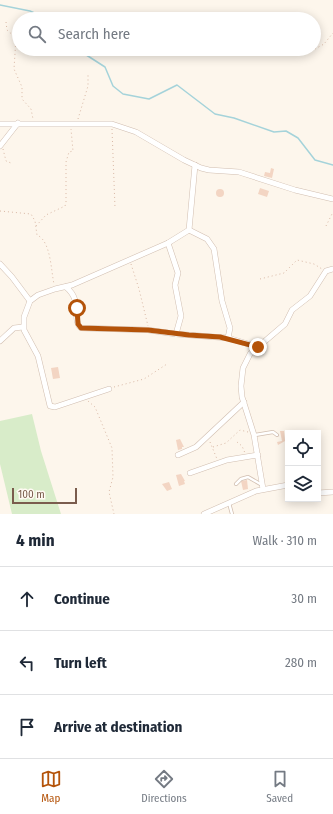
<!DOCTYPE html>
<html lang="en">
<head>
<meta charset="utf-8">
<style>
  :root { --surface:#fff; --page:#f6f6f7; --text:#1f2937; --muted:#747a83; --line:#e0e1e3; --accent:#b45309 }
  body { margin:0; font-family:"Fira Sans Condensed",sans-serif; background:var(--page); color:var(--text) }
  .controls { position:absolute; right:12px; bottom:12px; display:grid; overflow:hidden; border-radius:0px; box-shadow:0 2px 10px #0003 }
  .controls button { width:36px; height:36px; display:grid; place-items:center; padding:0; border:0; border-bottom:1px solid var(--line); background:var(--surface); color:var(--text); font:20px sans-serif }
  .scale { position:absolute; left:12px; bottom:10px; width:65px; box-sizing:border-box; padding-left:4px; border:2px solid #7a5c4d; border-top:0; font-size:11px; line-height:14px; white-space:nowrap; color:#7a5c4d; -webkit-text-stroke:3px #fffaf3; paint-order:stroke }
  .stop { position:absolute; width:12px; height:12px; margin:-9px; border:3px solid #b45309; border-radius:50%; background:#fff }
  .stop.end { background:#b45309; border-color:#fff; box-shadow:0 1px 4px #0008 }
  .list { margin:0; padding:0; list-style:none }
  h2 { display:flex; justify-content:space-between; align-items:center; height:52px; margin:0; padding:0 16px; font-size:17px }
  h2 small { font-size:13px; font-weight:400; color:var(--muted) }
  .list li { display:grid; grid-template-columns:26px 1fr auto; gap:12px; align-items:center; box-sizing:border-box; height:64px; padding:0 16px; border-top:1px solid var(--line) }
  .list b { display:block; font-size:15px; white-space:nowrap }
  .list em { font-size:13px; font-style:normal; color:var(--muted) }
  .icon { flex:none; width:22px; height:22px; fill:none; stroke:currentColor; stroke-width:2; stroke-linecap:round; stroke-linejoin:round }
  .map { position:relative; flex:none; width:333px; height:514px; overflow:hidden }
  .search { position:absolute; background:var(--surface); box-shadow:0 2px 10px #0003; left:12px; right:12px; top:12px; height:44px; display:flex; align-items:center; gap:10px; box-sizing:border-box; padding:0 14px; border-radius:22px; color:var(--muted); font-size:15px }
  .sheet { height:244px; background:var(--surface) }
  nav { display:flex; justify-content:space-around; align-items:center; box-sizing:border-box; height:56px; border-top:1px solid var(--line); background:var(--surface); font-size:11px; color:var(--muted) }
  nav a { display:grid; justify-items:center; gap:2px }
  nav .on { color:var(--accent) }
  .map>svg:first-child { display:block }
</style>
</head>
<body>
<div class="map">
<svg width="333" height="514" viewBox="0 0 333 514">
  <rect width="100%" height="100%" fill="#fdf6ec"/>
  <path fill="#d8ecc9" d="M32,414L41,451L61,514H12L0,464V421Z"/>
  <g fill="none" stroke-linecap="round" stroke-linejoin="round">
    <g stroke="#a5d3da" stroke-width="1.5">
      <path d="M0,5L30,11L48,19"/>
      <path d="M77,49L105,67L113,86L123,94L149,99L177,85L215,114L234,118L274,132L286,131L298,138L315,160L333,165"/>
    </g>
  </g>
  <g fill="#f3d5c3">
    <path d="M271,168L274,169L272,178L264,176L265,172L270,173Z"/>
    <path d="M260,188L269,191L267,197L258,194Z"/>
    <circle cx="220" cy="193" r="4"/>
    <path d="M58,367L60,378L53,379L51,368Z"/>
    <path d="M280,431H284L285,441L278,445L277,442L282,441Z"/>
    <path d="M180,439L184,447H182V449L178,450L176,440Z"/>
    <path d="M181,474L185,481H184L185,484L179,486L176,475Z"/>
    <path d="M247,480L248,489L243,490L241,481Z"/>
    <path d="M169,482L172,489L167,491L162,484Z"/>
  </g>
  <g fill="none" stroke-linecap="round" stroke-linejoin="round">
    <defs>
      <g id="service">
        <path d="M255,435L273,432L277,435"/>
        <path d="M236,484L241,479L248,477L262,485"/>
        <path d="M229,503L232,514"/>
      </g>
      <g id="minor">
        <path d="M0,124H112L136,132L184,160L201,168L209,170L239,172L295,190L333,199"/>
        <path d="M0,146L18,123"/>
        <path d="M189,230L207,239L214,249L222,301L230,328L228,338L258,347"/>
        <path d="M168,243L178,273L175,285L181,316L176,334"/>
        <path d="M0,264L12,277L30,301"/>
        <path d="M66,287C84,302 71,320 81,328L148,330L176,334L228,338"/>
        <path d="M0,341L14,328L23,327"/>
        <path d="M109,389L55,407L50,406L38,356L24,330V317L30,301L38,295L55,289L72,285L168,243L189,230L195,165"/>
        <path d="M178,455L196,447L244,402"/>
        <path d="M190,473L227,460L258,455"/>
        <path d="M263,489L254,435L242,397L241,386L243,368L250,354L285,324L292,310L310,296L326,271L333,269"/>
        <path d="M318,493L333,492"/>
        <path d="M204,514L256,491L288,485"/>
      </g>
    </defs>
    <use href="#service" stroke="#d1beb0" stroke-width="4"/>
    <use href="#minor" stroke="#d1beb0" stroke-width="6"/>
    <g stroke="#d9b8a5" stroke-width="1" stroke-dasharray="1 3" stroke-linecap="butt">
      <path d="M6,22L7,30L16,38L14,69L22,87V99L31,109L33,119"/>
      <path d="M315,49L324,44L333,33"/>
      <path d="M78,119L88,86V73"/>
      <path d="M112,129L115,208"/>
      <path d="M3,149L6,161L11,163"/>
      <path d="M0,211L31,214L35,221L37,235C51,241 51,271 54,284"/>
      <path d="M36,226L46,215L65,206L66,203V162L69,152L73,151L71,129"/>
      <path d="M326,226L333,212"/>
      <path d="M131,264L139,289L148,326"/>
      <path d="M260,279L284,273L297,260L314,264L322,269"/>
      <path d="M114,387L144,379L167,364"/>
      <path d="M88,401L95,407L112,448L113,477L109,492L114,514"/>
      <path d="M210,442L217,459"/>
      <path d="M237,442L242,446L245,453"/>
      <path d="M213,447L226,443L240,430L248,432"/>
    </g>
    <use href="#service" stroke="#fff" stroke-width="2.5"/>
    <use href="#minor" stroke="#fff" stroke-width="5"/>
  </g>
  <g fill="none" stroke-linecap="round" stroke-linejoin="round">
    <path stroke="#b45309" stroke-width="5" d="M77,308L78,324L81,328L148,330L189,335L220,337L258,347"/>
  </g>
</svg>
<div class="controls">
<button><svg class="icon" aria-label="locate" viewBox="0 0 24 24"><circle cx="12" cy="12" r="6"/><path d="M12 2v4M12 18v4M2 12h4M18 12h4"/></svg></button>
<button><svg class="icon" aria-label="layers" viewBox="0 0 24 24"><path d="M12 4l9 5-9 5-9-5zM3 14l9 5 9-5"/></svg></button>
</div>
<div class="scale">100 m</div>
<div class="stop" style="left:77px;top:308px"></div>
<div class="stop end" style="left:258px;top:347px"></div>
<div class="search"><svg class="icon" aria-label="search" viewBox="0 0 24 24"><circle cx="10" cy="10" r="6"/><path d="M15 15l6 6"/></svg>Search here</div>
</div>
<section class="sheet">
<h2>4 min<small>Walk · 310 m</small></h2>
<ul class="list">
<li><svg class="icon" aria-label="ahead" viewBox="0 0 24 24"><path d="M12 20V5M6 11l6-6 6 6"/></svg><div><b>Continue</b></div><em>30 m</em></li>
<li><svg class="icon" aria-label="left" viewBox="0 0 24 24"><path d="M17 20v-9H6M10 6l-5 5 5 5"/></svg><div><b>Turn left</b></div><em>280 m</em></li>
<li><svg class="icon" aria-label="arrive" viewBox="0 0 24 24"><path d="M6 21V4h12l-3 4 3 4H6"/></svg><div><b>Arrive at destination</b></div></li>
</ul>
</section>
<nav>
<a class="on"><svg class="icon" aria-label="map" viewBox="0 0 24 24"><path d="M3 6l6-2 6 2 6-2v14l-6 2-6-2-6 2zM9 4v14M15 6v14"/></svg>Map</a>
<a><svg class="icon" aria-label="directions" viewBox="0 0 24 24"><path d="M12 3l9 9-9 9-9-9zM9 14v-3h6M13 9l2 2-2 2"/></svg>Directions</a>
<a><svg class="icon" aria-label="saved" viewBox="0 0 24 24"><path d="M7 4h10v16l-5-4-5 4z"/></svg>Saved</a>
</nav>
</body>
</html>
